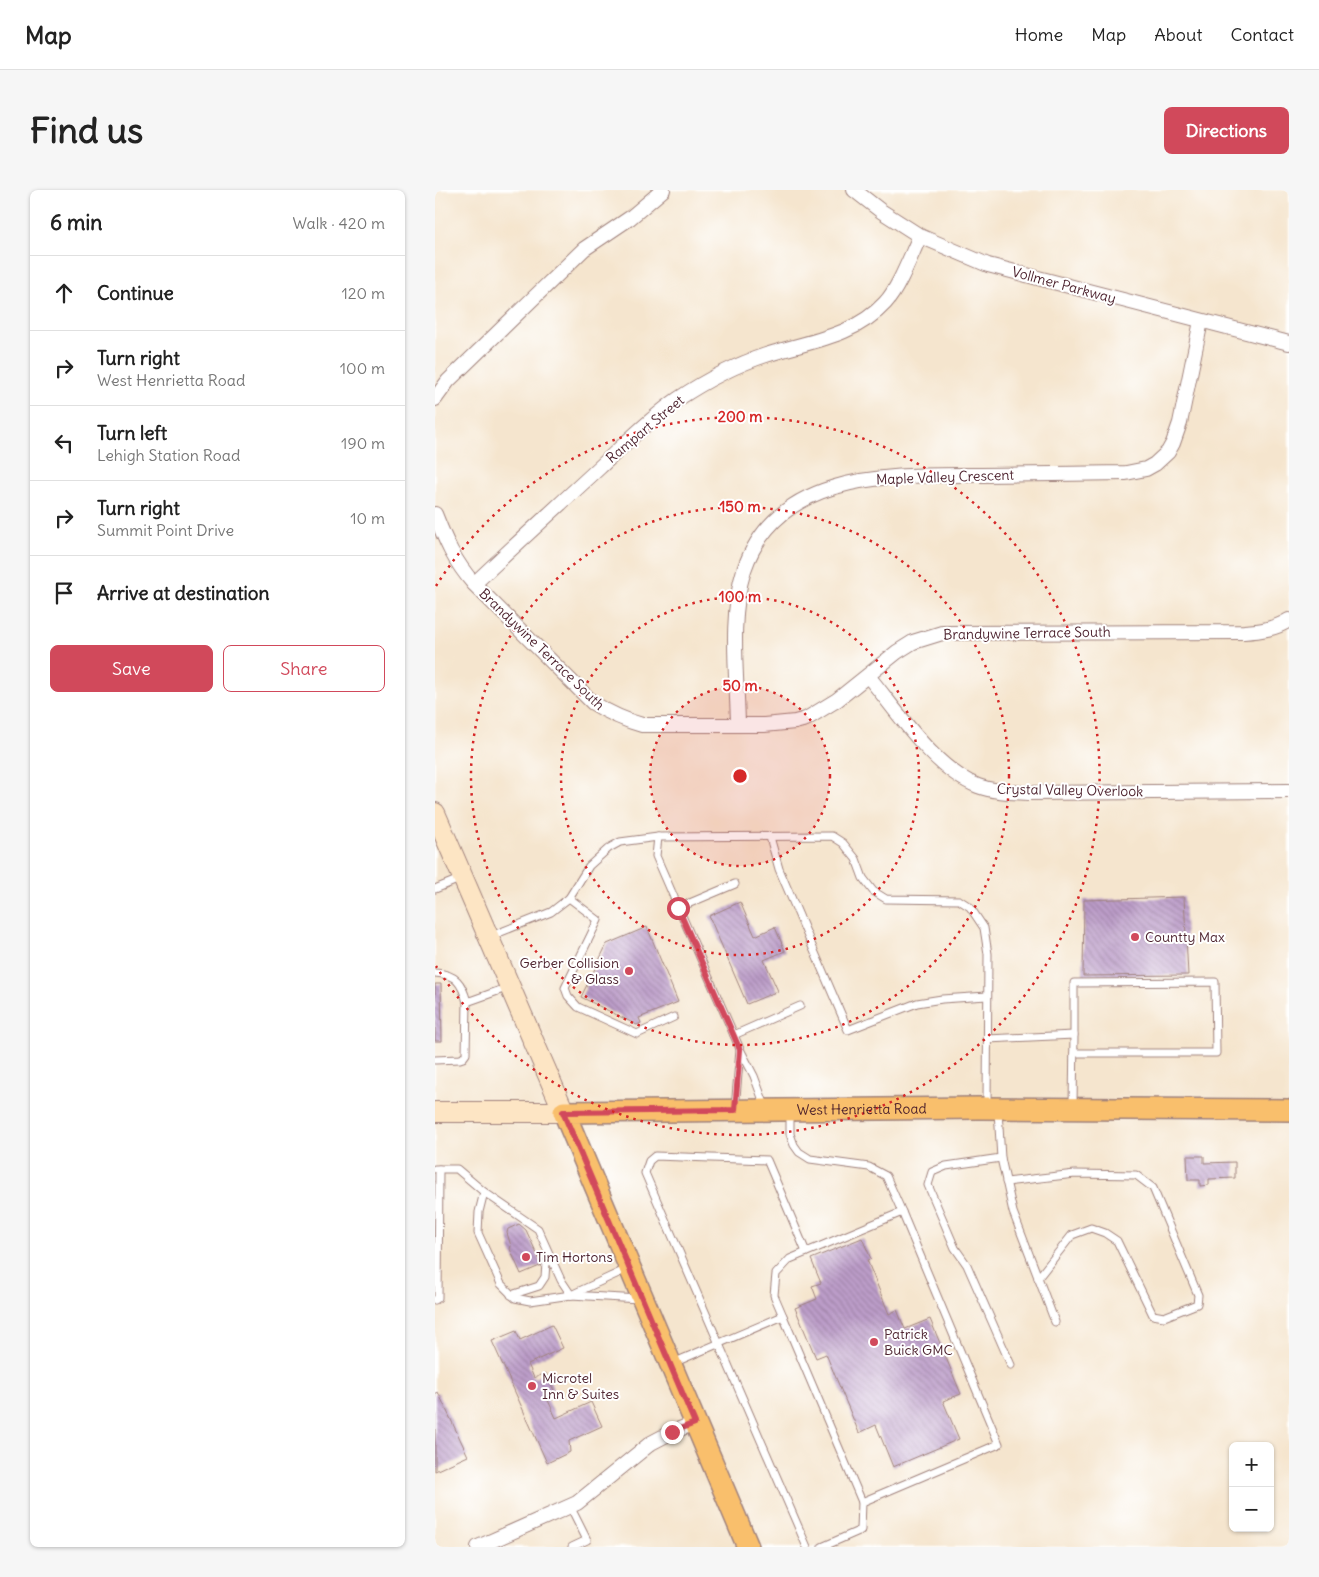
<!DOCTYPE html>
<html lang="en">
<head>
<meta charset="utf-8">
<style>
  :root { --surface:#fff; --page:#f6f6f6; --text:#222; --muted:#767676; --line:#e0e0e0; --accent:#d1495b }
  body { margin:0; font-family:Delius,sans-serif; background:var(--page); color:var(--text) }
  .controls { position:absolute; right:15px; bottom:15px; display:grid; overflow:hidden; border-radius:8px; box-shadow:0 1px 4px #0004 }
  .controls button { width:45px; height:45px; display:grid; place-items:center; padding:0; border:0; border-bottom:1px solid var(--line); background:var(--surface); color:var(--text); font:25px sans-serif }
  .stop { position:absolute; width:15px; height:15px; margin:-11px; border:4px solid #d1495b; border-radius:50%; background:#fff }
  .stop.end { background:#d1495b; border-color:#fff; box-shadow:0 1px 5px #0008 }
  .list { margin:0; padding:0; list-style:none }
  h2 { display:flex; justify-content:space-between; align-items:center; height:65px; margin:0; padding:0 20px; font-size:21px }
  h2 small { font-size:16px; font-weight:400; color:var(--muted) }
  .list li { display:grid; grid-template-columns:32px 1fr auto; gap:15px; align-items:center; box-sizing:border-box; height:75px; padding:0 20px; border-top:1px solid var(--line) }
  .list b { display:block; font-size:19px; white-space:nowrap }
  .list p { margin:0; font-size:16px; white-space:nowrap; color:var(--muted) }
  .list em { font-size:16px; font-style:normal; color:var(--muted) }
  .actions { display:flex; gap:10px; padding:15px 20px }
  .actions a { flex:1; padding:11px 0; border:1px solid var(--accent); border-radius:8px; text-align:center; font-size:18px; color:var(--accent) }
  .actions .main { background:var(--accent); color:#fff }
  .icon { flex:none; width:28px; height:28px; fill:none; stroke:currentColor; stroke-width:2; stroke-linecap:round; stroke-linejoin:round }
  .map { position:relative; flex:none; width:854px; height:1357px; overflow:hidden; border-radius:8px }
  header { display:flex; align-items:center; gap:30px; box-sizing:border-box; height:70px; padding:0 25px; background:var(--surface); border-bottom:1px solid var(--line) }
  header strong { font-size:24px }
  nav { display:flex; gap:28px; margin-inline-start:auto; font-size:18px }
  .intro { display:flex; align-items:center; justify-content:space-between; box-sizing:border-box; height:120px; padding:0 30px }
  h1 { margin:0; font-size:35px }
  .button { padding:12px 22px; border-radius:8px; background:var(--accent); color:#fff; font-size:18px; font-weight:700 }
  main { display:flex; gap:30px; padding:0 30px }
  aside { flex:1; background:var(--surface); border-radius:8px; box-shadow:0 1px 4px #0004 }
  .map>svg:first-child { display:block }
</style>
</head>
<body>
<header>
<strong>Map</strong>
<nav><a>Home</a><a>Map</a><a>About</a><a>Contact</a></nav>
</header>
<div class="intro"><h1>Find us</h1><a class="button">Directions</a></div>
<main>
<aside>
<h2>6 min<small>Walk · 420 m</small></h2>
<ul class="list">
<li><svg class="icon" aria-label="ahead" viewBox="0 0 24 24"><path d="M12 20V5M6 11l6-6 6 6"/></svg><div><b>Continue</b></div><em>120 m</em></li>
<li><svg class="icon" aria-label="right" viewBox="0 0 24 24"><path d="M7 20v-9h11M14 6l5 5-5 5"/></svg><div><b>Turn right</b><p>West Henrietta Road</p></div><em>100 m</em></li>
<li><svg class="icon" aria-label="left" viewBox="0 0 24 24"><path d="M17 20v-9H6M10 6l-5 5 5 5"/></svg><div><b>Turn left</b><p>Lehigh Station Road</p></div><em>190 m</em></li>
<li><svg class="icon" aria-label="right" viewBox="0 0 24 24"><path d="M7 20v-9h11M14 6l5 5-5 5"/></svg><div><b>Turn right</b><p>Summit Point Drive</p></div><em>10 m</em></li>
<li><svg class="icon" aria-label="arrive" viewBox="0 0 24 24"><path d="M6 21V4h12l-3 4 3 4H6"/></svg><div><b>Arrive at destination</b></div></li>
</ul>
<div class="actions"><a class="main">Save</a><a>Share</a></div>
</aside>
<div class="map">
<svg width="854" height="1357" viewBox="0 0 854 1357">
  <defs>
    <pattern id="building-back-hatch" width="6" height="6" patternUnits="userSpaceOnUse" patternTransform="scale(1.25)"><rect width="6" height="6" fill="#bc9dc9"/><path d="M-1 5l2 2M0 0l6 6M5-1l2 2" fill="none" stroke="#9b7fa3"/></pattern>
  </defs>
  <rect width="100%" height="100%" fill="#fff"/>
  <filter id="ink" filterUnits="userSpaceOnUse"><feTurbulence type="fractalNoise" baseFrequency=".02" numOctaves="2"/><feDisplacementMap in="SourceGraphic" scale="10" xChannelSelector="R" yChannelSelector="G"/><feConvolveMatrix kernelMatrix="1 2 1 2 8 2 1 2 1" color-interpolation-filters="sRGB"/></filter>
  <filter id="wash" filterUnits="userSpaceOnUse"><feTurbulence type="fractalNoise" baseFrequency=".0096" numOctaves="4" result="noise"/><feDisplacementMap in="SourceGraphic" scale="20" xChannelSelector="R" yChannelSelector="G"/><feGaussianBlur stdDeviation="1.12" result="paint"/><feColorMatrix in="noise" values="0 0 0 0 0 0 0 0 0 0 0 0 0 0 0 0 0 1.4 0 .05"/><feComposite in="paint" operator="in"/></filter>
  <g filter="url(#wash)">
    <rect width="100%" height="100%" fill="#f5e5ce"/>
    <g id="blocks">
      <g fill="url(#building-back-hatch)">
        <path d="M749,707L753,785L648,786L649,710Z"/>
        <path d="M305,712L320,746L340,737L350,761L329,770L343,801L312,814L274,726Z"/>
        <path d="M212,737L243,812L204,828L206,833L202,835L146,807L172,754Z"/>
        <path d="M0,794H6L7,851H0Z"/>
        <path d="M752,966H769V973L800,972V988L774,989V995L765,996V990H753Z"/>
        <path d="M84,1034L91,1040L107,1075L86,1084L75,1059L76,1056L72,1043L73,1039Z"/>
        <path d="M427,1048L436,1069L432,1070L454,1124L462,1120L470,1139L495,1129L526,1204L508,1211L524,1249L458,1277L441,1235L424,1243L391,1164L381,1168L360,1118L382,1109L377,1096L386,1093L376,1069Z"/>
        <path d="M117,1135L128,1158L93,1174L99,1188L111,1183L121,1205L112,1208L121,1228L156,1212L167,1236L134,1251L135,1262L112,1273L57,1151L81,1141L85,1150Z"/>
        <path d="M3,1202L33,1266L0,1281V1204Z"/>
      </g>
    </g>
  </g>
  <g filter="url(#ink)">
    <use href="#blocks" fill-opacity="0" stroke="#a0827c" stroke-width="1"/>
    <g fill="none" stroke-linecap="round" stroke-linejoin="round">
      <defs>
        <g id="lane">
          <path d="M223,647L221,666L305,859L319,886L330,916"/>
          <path d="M335,647L344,679L413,840L482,813L507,809L552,806"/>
          <path d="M0,699L27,688"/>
          <path d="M134,708L163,730L130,798L133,806L143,817L202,844L239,827"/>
          <path d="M243,718L300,694"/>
          <path d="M56,746L116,722L134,708L154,676L174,658L185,652L223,647L397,646L408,653L421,669L428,688L438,701L451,709L524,710L535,717L549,738L553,764L552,916"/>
          <path d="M0,783C21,784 27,793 32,812"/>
          <path d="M299,845L365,816"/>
          <path d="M639,845V793L780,792L781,863H639"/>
          <path d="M552,849L639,845L638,915"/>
          <path d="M0,870L25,869L28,868L31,864L32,812L74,797"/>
          <path d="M300,919L305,860"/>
          <path d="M563,921L566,968L578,1022L620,1132"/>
          <path d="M566,968L511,976L497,982L493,995L520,1058L532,1075L576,1175"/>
          <path d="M4,979H22L49,1002L44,1022L43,1043L66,1094L80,1108L95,1111L136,1105L204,1109"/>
          <path d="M571,992L640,984L701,985L718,998L763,1105L762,1114L729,1127L718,1125L682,1051L670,1043L656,1038L637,1045L603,1088"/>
          <path d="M49,1002L103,1039L126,1090L136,1105"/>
          <path d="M371,1062L332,970L220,966L214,971L210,983L372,1357"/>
          <path d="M76,1105L104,1096L110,1087L111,1073L117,1070"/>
          <path d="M136,1105L192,1079"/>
          <path d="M0,1110L3,1108L4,979H0"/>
          <path d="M348,1126L427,1312L564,1254L467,1022"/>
          <path d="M238,1173L348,1126L339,1105L341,1084L355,1069L467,1022L451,986L434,977L375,969L364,962L359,955L355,944V923"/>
          <path d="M135,1316L152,1350L137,1357"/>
          <path d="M387,1357L426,1340L427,1312"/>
        </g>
        <g id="street">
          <path d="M419,0L446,21L485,46L553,75L854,153"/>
          <path d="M0,209L13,191L149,59L195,28L228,0"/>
          <path d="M0,324C11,352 19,371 39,394L158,513C174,523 189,530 207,535H329L360,532L371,529L402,510L462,462L478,452L507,443L809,442C825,441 840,439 854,430"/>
          <path d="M39,394C80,355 122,317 164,278C189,255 214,229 243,209C270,191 300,175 331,165C373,151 419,147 450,113C464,98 476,65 485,46"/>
          <path d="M433,486C463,522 499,579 543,596C559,602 576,602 593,603L854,601"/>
          <path d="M303,534C302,485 294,427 309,380C344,278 460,286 547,285C595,284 643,284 691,283L711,279L720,274L733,262L738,253L745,233L766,131"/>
          <path d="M43,1357L142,1313L216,1253L237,1242L260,1233"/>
        </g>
        <path id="secondary" d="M0,623L129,922H0"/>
        <g id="primary">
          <path id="s1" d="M313,1357L129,922L544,918L854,920"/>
        </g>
      </defs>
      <use href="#lane" stroke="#a0827c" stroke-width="9"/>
      <use href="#street" stroke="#a0827c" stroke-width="16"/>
      <use href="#secondary" stroke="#a0827c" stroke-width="22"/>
      <use href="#primary" stroke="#a0827c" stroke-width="24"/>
      <use href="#lane" stroke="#fff" stroke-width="7"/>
      <use href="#street" stroke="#fff" stroke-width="14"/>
      <use href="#secondary" stroke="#fde5c4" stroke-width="20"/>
      <use href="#primary" stroke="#f9bf6c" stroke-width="21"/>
    </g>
  </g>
  <g fill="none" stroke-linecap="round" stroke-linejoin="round" filter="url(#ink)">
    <path stroke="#d1495b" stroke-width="6" d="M237,1242L260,1233L128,922L300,920L305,860L243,718"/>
  </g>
  <circle cx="305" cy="586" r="90" fill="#d62828" fill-opacity=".12"/>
  <g fill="none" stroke="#d62828" stroke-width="2.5" stroke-dasharray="2.5 5">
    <circle cx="305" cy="586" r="90"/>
    <circle cx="305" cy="586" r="179"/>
    <circle cx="305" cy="586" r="269"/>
    <path d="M1 396A359 359 0 1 1 1 776"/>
  </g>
  <g fill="#d1495b" stroke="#fff" stroke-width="2">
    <circle cx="700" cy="747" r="5"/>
    <circle cx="194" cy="781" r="5"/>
    <circle cx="91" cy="1067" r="5"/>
    <circle cx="439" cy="1152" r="5"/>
    <circle cx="97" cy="1196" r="5"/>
  </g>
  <g text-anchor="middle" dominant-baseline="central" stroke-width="4" stroke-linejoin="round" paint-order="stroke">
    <g font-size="14" fill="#4a1f2b" stroke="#fff">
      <text transform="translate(629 95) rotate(15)">Vollmer Parkway</text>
      <text transform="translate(210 239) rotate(-40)">Rampart Street</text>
      <text transform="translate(510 287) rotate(-2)">Maple Valley Crescent</text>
      <text transform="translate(592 443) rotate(-1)">Brandywine Terrace South</text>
      <text transform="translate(107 459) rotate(44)">Brandywine Terrace South</text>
      <text transform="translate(635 600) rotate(1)">Crystal Valley Overlook</text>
      <text stroke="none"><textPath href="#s1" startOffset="770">West Henrietta Road</textPath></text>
    </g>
    <g font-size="14" fill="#4a1f2b" stroke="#fff" text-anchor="start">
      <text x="710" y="747">Countty Max</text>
      <text x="184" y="773" text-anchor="end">Gerber Collision<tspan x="184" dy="16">&amp; Glass</tspan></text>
      <text x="101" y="1067">Tim Hortons</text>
      <text x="449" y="1144">Patrick<tspan x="449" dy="16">Buick GMC</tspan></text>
      <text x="107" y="1188">Microtel<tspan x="107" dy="16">Inn &amp; Suites</tspan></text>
    </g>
  </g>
  <circle cx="305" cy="586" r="8" fill="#d62828" stroke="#fff" stroke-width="2.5"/>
  <g font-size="15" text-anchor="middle" font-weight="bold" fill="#d62828" stroke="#fff" stroke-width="4" stroke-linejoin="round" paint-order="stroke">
    <text x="305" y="232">200 m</text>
    <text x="305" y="322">150 m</text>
    <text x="305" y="412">100 m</text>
    <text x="305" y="501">50 m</text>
  </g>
</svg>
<div class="controls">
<button>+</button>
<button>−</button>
</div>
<div class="stop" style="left:243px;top:718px"></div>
<div class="stop end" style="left:237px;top:1242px"></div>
</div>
</main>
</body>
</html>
